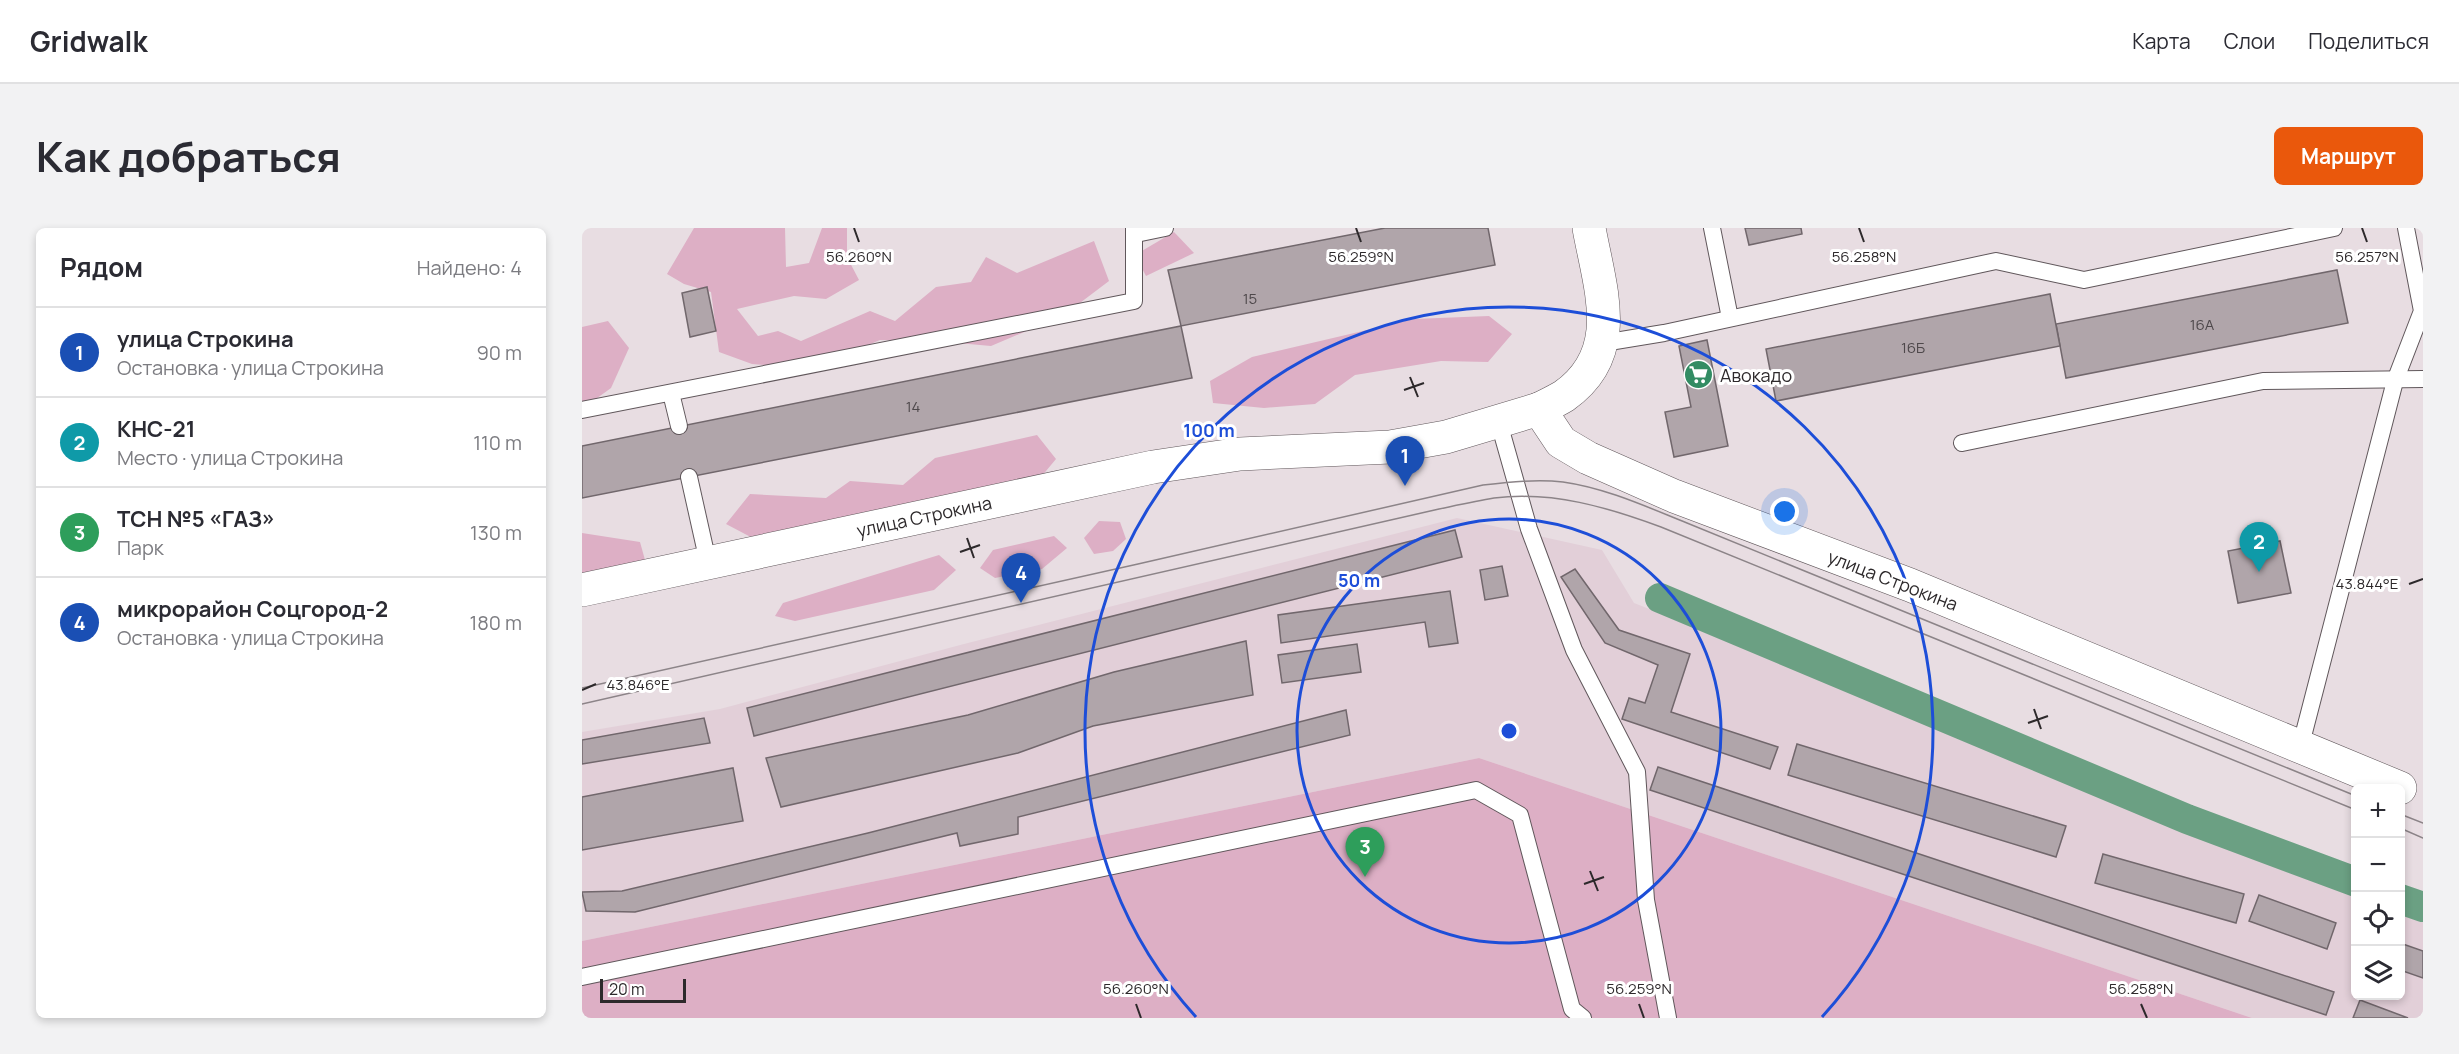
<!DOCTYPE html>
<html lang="ru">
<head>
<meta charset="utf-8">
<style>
  :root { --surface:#fff; --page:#f2f2f3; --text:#2b2b33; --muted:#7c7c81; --line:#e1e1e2; --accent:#ea580c }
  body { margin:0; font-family:Manrope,sans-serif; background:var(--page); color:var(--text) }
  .controls { position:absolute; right:18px; bottom:18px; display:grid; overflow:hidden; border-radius:9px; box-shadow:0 3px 9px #0003 }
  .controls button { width:54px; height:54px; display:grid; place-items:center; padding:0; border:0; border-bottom:2px solid var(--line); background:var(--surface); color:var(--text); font:30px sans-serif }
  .scale { position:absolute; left:18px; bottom:15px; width:86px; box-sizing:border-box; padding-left:6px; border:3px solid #2d292b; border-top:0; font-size:16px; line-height:21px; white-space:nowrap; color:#2d292b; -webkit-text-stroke:4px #fff; paint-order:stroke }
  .you { position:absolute; left:1203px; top:284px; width:21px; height:21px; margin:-15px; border:4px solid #fff; border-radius:50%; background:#1a73e8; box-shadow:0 0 0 9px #1a73e833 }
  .badge { display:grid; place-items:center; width:39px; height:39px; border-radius:50%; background:var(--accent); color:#fff; font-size:20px; font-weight:700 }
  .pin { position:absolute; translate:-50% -50px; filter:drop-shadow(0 2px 3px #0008) }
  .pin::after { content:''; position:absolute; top:32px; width:21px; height:18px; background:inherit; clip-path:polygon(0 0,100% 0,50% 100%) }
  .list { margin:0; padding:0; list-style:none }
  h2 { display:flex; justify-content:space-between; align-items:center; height:78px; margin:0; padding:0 24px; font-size:26px }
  h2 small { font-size:20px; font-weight:400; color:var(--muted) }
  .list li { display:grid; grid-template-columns:39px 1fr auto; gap:18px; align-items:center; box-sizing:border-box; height:90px; padding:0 24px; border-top:2px solid var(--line) }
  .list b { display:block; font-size:22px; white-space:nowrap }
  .list p { margin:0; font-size:20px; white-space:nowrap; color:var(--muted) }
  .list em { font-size:20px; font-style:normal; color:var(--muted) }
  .icon { flex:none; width:33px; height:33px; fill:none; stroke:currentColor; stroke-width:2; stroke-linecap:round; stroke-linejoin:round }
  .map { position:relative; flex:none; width:1841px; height:790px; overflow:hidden; border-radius:9px }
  header { display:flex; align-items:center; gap:36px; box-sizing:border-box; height:84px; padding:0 30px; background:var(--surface); border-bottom:2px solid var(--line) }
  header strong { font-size:28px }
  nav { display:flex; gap:33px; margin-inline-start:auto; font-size:21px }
  .intro { display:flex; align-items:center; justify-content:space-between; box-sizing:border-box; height:144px; padding:0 36px }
  h1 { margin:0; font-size:42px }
  .button { padding:15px 27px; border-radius:9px; background:var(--accent); color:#fff; font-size:21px; font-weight:700 }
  main { display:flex; gap:36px; padding:0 36px }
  aside { flex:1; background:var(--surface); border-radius:9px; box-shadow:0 3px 9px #0003 }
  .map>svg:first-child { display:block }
</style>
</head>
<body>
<header>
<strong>Gridwalk</strong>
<nav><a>Карта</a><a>Слои</a><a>Поделиться</a></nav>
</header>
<div class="intro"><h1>Как добраться</h1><a class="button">Маршрут</a></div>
<main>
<aside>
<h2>Рядом<small>Найдено: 4</small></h2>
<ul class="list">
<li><span class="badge" style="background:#1a4fb4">1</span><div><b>улица Строкина</b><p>Остановка · улица Строкина</p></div><em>90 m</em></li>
<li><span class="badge" style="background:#0f9aa8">2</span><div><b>КНС-21</b><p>Место · улица Строкина</p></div><em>110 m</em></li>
<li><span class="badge" style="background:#2e9e5b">3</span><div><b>ТСН №5 «ГАЗ»</b><p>Парк</p></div><em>130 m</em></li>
<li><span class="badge" style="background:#1a4fb4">4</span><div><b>микрорайон Соцгород-2</b><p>Остановка · улица Строкина</p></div><em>180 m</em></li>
</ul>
</aside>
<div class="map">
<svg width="1841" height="790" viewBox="0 0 1841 790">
  <rect width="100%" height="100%" fill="#e8dde2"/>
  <path fill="#e2cfd8" d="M875,290L1020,322L1052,375L1773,658L1774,768H1818L1819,676L1841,685V790H1670L897,530L0,713V504L138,481L382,416Z"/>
  <g fill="#ddafc5">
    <path d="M112,0H203L204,39L227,35L240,0H265V29L277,52L244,71L212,68L155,81L176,108L196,103L219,113L288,83L313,93L354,59L389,54L404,29L435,45L512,13L527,53L482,87L409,118L353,113L298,112L229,141L170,136L137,124L129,64L102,56L85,46Z"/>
    <path d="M592,4L612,25L564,48L553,27Z"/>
    <path d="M907,88L930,106L906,134L859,133L773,147L733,176L682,180L631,175L628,153L670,129L832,91Z"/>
    <path d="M26,93L47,120L29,160L0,181V99Z"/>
    <path d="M455,207L474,231L454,255L182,316L144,296L168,266L244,270L268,253L321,257L353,230Z"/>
    <path d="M517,293L538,294L544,311L531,323L512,326L502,310Z"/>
    <path d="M0,305L58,314L63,332L0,347Z"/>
    <path d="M472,308L485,320L460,341L413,350L398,340L411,322Z"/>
    <path d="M357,327L374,342L352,362L213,393L193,388L201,375Z"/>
    <path d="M897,530L1670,790H0V713Z"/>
  </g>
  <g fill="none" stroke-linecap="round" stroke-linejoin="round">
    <g stroke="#6ba083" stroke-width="30">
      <path d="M1078,370L1605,591L1774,654"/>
      <path d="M1818,671L1841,679"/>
    </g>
  </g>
  <g fill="#b0a5aa" stroke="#71676c" stroke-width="1.5">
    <path d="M803,0H906L913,37L599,98L586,42Z"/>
    <path d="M1163,0H1219L1220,6L1167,17Z"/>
    <path d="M1755,42L1766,95L1484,150L1474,96Z"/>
    <path d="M125,59L134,103L108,109L100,65Z"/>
    <path d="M1468,66L1478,118L1194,173L1184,121Z"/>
    <path d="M599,98L610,150L0,270V218Z"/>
    <path d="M1125,112L1146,218L1092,229L1083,184L1109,179L1097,118Z"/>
    <path d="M873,302L880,329L172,508L165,480Z"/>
    <path d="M1698,313L1709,365L1656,375L1646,323Z"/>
    <path d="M920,338L926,368L903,372L898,342Z"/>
    <path d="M993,341L1037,402L1108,426L1089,484L1196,519L1188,541L1040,491L1047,470L1063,475L1076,437L1023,415L979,349Z"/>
    <path d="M868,363L876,415L847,419L843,394L699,415L696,387Z"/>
    <path d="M664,413L671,467L511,498L436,525L199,579L184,530L386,487L532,444Z"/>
    <path d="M775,416L779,444L700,455L696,427Z"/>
    <path d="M764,482L768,507L436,589V606L378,618L375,605L53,684L4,683L0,664L40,663L286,605Z"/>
    <path d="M122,490L128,515L0,536V512Z"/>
    <path d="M1215,516L1484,598L1474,629L1206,547Z"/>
    <path d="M1076,539L1752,764L1744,787L1068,562Z"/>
    <path d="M151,540L161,593L0,622V569Z"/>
    <path d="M1521,626L1662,666L1654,695L1513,655Z"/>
    <path d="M1677,667L1754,695L1745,721L1667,693Z"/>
    <path d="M1818,715L1841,723V750L1818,742Z"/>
    <path d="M1778,772L1826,790H1771Z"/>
  </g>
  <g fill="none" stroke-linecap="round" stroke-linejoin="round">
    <defs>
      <g id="service">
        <path d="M1130,0L1148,90"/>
        <path d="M554,6L583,0"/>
        <path d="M1021,115L1082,105L1414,33L1502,52L1752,0"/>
        <path d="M89,165L97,198"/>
        <path d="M0,182L552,73V0"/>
        <path d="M917,195L947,301L992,422L1055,544L1064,672L1086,790"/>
        <path d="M1380,215L1681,153L1841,151"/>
        <path d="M107,249L126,334"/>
        <path d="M1718,520L1813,153L1840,83L1824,0"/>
        <path d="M0,749L894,562L938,587L990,781L1001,790"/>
      </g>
      <path id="minor" d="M957,181C965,177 974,173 982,168C1043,125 1018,61 1007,0"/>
      <path id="tertiary" d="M0,362L571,239L658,226L808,219L864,209L957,181L979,214L1006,230L1092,268L1328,357L1818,560"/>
    </defs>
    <use href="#service" stroke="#60575b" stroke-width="18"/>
    <use href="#minor" stroke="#60575b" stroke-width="34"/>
    <use href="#tertiary" stroke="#60575b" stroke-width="34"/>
    <use href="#service" stroke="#fff" stroke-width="16"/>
    <use href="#minor" stroke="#fff" stroke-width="33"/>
    <use href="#tertiary" stroke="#fff" stroke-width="33"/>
    <g stroke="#8c8488" stroke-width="1.5">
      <path d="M0,460L556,336L901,257C928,254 955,251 981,254C1024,260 1065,279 1105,295L1774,568"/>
      <path d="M0,476L857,281C876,277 894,273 912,270C971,263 1025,279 1079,299L1774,582"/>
      <path d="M1818,586L1841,595"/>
      <path d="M1818,600L1841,610"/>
    </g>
  </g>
  <path fill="none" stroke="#2d292b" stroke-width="2" d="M272,0L277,14M774,0L779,14M1277,0L1282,14M1780,0L1785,14M828,149L836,169M822,162L842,155M385,310L392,330M378,324L398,317M1827,356L1841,351M0,462L14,456M1452,481L1459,501M1446,495L1466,488M1008,643L1016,663M1002,656L1022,649M554,776L559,790M1057,776L1062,790M1559,776L1565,790"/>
  <g fill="none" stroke="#1d4ed8" stroke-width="3">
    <circle cx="927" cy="503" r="212"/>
    <path d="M614 789A424 424 0 1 1 1240 789"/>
  </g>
  <defs>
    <symbol id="supermarket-disc" viewBox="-11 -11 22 22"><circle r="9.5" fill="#328c63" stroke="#fff"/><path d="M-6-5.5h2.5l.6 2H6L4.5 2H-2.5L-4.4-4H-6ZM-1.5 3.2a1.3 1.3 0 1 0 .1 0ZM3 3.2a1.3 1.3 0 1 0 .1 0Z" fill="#fff"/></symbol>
  </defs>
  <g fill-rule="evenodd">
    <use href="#supermarket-disc" x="1100" y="130" width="33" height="33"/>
  </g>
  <g text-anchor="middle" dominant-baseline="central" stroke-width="6" stroke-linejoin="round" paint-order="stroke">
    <g font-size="15" fill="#4e484b">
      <text x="668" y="70">15</text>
      <text x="1620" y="96">16А</text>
      <text x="1331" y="119">16Б</text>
      <text x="331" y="178">14</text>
    </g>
    <g font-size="18" fill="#2d292b" stroke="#fff" text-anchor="start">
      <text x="1138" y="147">Авокадо</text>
    </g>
    <g font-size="18" fill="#2d292b" stroke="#fff">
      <text transform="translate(342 288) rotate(-12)">улица Строкина</text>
      <text transform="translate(1311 352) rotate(21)">улица Строкина</text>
    </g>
  </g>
  <g font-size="15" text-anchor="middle" fill="#2d292b" stroke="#fff" stroke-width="6" stroke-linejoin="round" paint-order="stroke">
    <text x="277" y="34">56.260°N</text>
    <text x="779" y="34">56.259°N</text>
    <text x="1282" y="34">56.258°N</text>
    <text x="1785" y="34">56.257°N</text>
    <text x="1785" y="361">43.844°E</text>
    <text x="56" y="462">43.846°E</text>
    <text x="554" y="766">56.260°N</text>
    <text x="1057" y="766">56.259°N</text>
    <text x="1559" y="766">56.258°N</text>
  </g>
  <circle cx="927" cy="503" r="9" fill="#1d4ed8" stroke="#fff" stroke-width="3"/>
  <g font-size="18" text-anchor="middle" font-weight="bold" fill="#1d4ed8" stroke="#fff" stroke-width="6" stroke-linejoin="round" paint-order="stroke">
    <text x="627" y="209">100 m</text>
    <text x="777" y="359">50 m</text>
  </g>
</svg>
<div class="controls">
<button>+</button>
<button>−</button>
<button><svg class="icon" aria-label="locate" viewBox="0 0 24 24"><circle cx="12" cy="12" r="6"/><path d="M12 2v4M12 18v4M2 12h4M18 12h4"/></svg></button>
<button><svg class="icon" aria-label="layers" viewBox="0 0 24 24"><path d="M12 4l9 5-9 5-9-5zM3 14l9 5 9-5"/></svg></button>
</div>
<div class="scale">20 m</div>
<div class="you"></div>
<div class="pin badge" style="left:823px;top:258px;background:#1a4fb4">1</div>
<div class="pin badge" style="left:1677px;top:344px;background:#0f9aa8">2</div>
<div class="pin badge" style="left:783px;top:649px;background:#2e9e5b">3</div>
<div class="pin badge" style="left:439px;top:375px;background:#1a4fb4">4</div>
</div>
</main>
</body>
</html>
